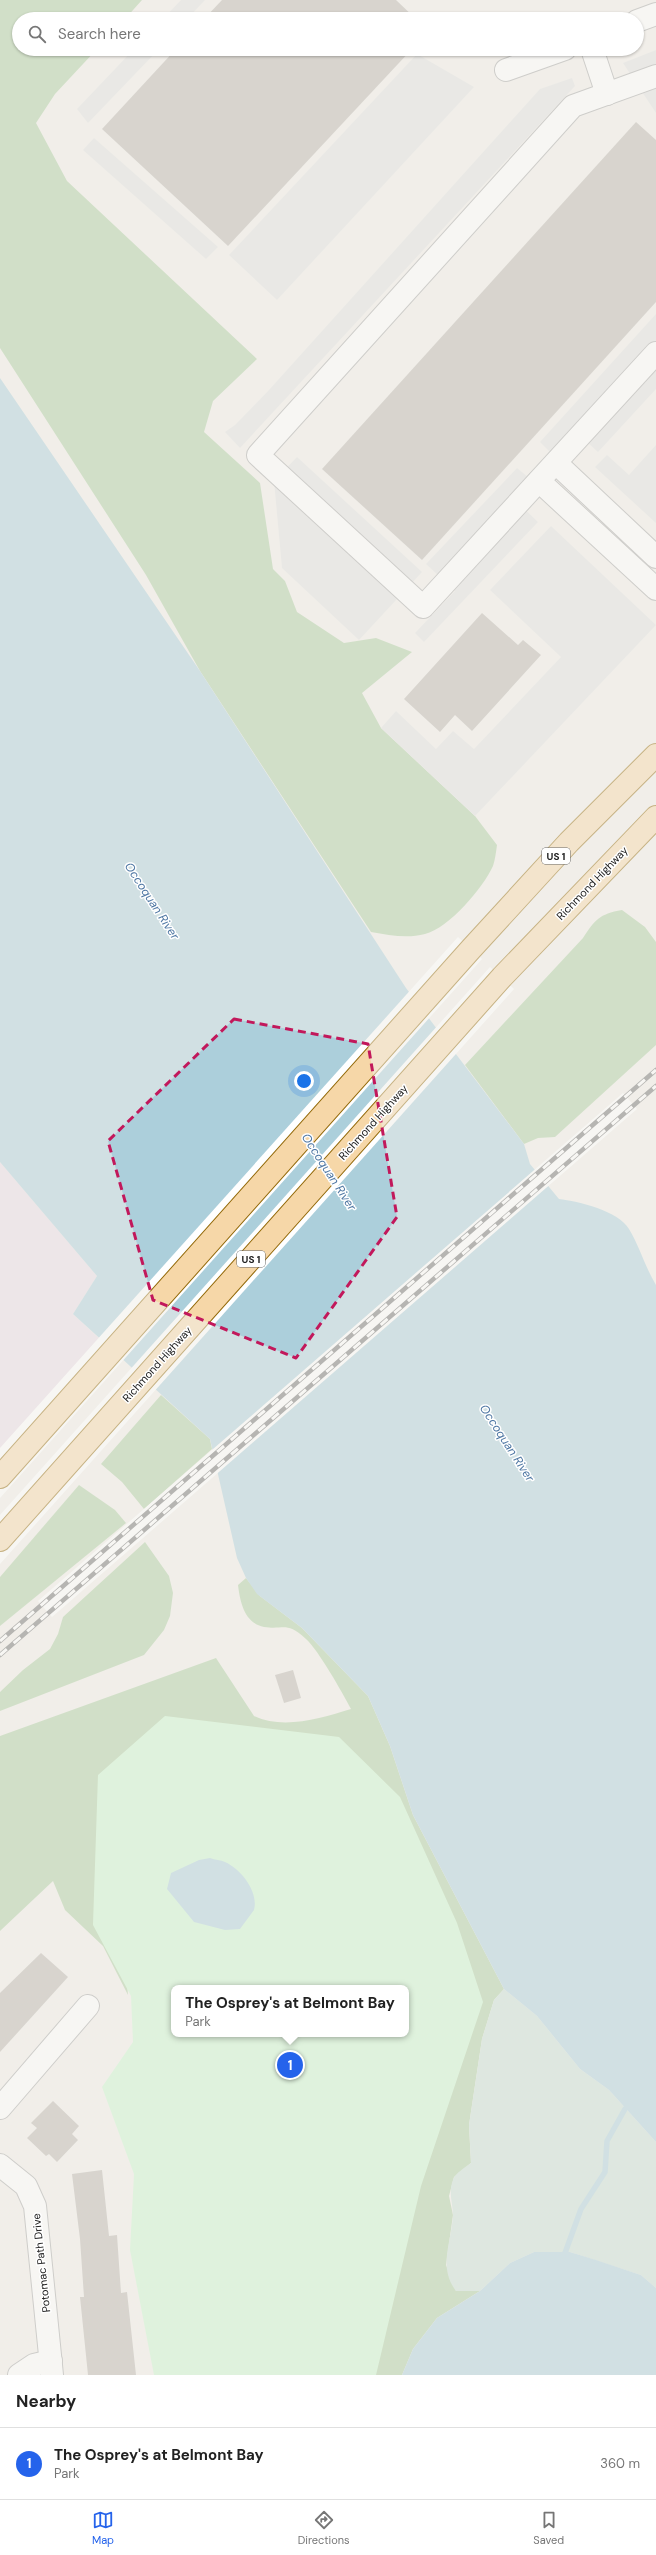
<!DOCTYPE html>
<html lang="en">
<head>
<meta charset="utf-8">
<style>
  :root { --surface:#fff; --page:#f2f2f2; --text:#222; --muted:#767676; --line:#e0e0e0; --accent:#2563eb }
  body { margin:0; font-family:"DM Sans",sans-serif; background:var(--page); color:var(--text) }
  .you { position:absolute; left:304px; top:1081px; width:14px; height:14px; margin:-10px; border:3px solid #fff; border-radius:50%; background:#1a73e8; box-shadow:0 0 0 6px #1a73e833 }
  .badge { display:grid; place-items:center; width:26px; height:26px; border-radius:50%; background:var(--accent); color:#fff; font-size:13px; font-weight:700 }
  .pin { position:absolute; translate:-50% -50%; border:2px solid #fff; box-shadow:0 1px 4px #0006 }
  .popup { position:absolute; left:171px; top:1985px; width:238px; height:52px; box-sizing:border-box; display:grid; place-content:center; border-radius:8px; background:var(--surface); filter:drop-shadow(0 1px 3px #0005); font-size:13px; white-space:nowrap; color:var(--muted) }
  .popup b { font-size:15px; color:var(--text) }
  .popup::after { content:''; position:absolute; left:50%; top:100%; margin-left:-8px; border:8px solid transparent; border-top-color:var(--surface) }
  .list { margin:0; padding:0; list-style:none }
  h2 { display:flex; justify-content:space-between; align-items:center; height:52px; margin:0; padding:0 16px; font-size:17px }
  h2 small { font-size:13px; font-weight:400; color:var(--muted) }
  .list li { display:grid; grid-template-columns:26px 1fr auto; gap:12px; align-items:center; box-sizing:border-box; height:72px; padding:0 16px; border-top:1px solid var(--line) }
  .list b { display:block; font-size:15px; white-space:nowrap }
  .list p { margin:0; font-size:13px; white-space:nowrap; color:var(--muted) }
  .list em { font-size:13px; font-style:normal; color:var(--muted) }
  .icon { flex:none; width:22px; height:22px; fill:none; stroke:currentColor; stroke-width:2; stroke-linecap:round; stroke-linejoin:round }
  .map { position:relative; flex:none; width:656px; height:2375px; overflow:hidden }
  .search { position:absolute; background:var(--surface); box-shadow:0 1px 3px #0004; left:12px; right:12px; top:12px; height:44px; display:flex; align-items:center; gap:10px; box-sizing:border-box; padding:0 14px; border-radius:22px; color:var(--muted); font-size:15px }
  .sheet { height:124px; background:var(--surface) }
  nav { display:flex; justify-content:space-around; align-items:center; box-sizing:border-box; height:56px; border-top:1px solid var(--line); background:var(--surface); font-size:11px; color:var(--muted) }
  nav a { display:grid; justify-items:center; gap:2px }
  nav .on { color:var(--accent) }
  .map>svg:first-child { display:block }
</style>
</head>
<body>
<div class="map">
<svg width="656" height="2375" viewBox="0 0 656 2375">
  <rect width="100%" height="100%" fill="#f1eee9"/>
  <path fill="#e9dbe6" d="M0,1162L97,1276L73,1314L103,1342L0,1449Z"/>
  <g fill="#accda0">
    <path d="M0,0H142L125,19H19V49H97L55,94L36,123L67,181L257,359L213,401L204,432L260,483L273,569L285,581L297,612L344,643L376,638L412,652L362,693L381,728L475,816L497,845C496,852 495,860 493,866C483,888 449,928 425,934C407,939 389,935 371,932L200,671L146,575L0,348Z"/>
    <path d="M622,910L645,927L656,942V1045L555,1137L538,1138L524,1144L465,1065L583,938C595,920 599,914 622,910Z"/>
    <path d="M161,1395L210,1439L212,1449L144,1509L122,1482L101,1464Z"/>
    <path d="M79,1485L115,1510L126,1523L0,1626V1577Z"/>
    <path d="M145,1542L169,1576L173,1593L170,1616L164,1630L144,1655L0,1711V1692L23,1670L50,1649L58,1634L63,1617Z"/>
    <path d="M246,1578L260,1596L302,1628L368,1696L390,1746L413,1815L504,1989L494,2000L482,2039L469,2125L471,2163L454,2177L449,2196L453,2215L446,2265L456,2291H480L437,2318L413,2349L402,2375H324L406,2034L429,1989L122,1929L128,1995L103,1946L65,1910L53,1881L0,1931V1736L216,1658L254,1716C284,1730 321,1718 351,1709C342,1692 319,1651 306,1639C286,1621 285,1630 264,1627C244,1623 240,1601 238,1585Z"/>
  </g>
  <path fill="#c7ded4" d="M504,1989L537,2016L580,2069L609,2090L656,2142V2288L641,2275L570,2252H534L510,2263L480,2291H456C438,2267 451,2244 453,2216C453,2203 448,2193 453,2180C455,2173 466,2167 471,2163L469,2125L482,2039L494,2000Z"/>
  <path fill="#caf7cf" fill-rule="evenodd" d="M165,1716L339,1737L400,1797L457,1923L483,2002L421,2186L376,2375H154L130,2250L134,2174L102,2087L133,2042L131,1996L93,1925L98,1775ZM174,1988H406V2034H174Z"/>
  <g fill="#e1e1e1">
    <path d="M181,0H205L187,19H163Z"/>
    <path d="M134,49H159L88,123L77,109Z"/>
    <path d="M656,50V113L623,63Z"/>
    <path d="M417,54L474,87L277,300L229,255Z"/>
    <path d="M572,78L575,86L240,448L225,432L235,425L269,390L540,89Z"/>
    <path d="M94,138L218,247L206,259L83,150Z"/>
    <path d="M656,314V389L598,452L572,428L550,452L540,442Z"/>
    <path d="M656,445V523L595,467L607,455L629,475Z"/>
    <path d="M297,457L422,572L359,640L282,568L274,481Z"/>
    <path d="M517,468L528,477L511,496L538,522L424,642L415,633L455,591L426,564Z"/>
    <path d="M551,526L656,625L475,816L381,728L396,711L436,749L453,731L474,749L561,657L490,590Z"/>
  </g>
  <g fill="#accfdb">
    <path d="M0,378L200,671L406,988L524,1144L530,1164L559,1199C578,1201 619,1211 629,1229C640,1247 645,1267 656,1285V2142L609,2090L580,2069L537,2016L504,1989L413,1815L390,1746L368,1696L302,1628L257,1594L246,1578L237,1558L210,1439L73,1314L97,1276L0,1162Z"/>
    <path d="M210,1858C215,1860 221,1860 225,1862C241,1869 259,1892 254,1910L240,1929L225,1930L194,1922L167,1889L171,1873L199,1860Z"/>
    <path d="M534,2252H570L596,2260L641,2275L656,2288V2375H402L413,2349L437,2318L480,2291L510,2263Z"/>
  </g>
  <g fill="#fff">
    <path d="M458,937L482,959L0,1498V1448Z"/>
    <path d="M490,967L514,989L0,1564V1515Z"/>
    <path d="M623,1093L637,1109L52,1617L38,1601Z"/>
  </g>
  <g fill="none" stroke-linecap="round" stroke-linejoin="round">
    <path stroke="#accfdb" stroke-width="5.5" d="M565,2253L581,2209L605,2172L607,2141L625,2109"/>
  </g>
  <g fill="#bab4ae">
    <path d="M222,0H396L416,19H204Z"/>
    <path d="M176,49H412L228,246L102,129Z"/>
    <path d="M636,122L656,140V302L422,560L322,469Z"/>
    <path d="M482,613L518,645L523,640L541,655L472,731L455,715L440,732L404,699Z"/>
    <path d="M293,1670L301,1698L284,1703L275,1675Z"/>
    <path d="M41,1953L68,1977L0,2052V1993Z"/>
    <path d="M53,2101L79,2126L72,2134L78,2140L57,2162L49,2154L46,2156L27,2138L37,2128L31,2123Z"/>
    <path d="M102,2170L109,2236L117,2235L121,2293L127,2292L136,2375H88L80,2297H84L80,2239L72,2174Z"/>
  </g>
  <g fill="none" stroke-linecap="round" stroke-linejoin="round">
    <defs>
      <g id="minor">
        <path d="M637,21L656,14"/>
        <path d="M592,49L607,94"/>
        <path d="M506,70L565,49"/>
        <path d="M656,76L573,106L258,455L423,607L656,353"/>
        <path d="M556,463L656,557"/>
        <path d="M539,481L656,589"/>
        <path d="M0,2108L88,2006"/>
        <path d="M0,2165L26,2186L35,2206L52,2375"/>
        <path d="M19,2375L34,2365L51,2361"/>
      </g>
      <g id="major">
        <path d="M0,1477L471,949L569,842L656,755"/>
        <path d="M0,1540L502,977L656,817"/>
      </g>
    </defs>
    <use href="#minor" stroke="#a5a5a5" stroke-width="24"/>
    <use href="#major" stroke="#946a0a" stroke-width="24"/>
    <use href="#minor" stroke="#fff" stroke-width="22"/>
    <use href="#major" stroke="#f6d7a8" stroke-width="22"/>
    <defs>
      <g id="rail">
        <path d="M0,1641L656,1070"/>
        <path d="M0,1655L656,1086"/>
      </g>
    </defs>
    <use href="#rail" stroke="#6f6f6f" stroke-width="4.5"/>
    <use href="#rail" stroke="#fff" stroke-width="3" stroke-dasharray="9" stroke-linecap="butt"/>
  </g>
  <path d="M0 0H656V2375H0ZM234,1019L368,1044L397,1217L296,1358L153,1300L108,1141Z" fill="#f1eee9" fill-opacity=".55" fill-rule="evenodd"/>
  <path fill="none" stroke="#c2185b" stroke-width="3" stroke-dasharray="8 5" stroke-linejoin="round" d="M234,1019L368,1044L397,1217L296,1358L153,1300L108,1141Z"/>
  <g text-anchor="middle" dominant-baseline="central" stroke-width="3" stroke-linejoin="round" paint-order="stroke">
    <g fill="#fff" stroke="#646464" stroke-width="1">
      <rect x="542" y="848" width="28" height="16" rx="3"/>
      <rect x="237" y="1251" width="28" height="16" rx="3"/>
    </g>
    <g font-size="10" font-weight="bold" fill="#212121">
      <text x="556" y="856">US 1</text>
      <text x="251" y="1259">US 1</text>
    </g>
    <g font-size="11" fill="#212121" stroke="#fff">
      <text transform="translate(592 883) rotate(-46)">Richmond Highway</text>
      <text transform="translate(373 1122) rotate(-48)">Richmond Highway</text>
      <text transform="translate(157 1364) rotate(-48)">Richmond Highway</text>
      <text transform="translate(41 2263) rotate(-96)">Potomac Path Drive</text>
    </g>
    <g font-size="12" font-style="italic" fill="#5078a4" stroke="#fff">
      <text transform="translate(152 901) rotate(57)">Occoquan River</text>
      <text transform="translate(329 1172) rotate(57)">Occoquan River</text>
      <text transform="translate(507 1443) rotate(57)">Occoquan River</text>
    </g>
  </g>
</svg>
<div class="you"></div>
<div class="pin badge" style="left:290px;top:2065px">1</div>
<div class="popup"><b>The Osprey's at Belmont Bay</b>Park</div>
<div class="search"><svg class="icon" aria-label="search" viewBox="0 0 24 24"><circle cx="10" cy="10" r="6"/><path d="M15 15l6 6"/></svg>Search here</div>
</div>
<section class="sheet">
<h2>Nearby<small></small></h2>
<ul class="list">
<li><span class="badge">1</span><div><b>The Osprey's at Belmont Bay</b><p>Park</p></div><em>360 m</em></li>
</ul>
</section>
<nav>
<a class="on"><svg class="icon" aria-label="map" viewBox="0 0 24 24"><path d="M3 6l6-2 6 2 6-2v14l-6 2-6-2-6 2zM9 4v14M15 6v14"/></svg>Map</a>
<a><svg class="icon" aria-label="directions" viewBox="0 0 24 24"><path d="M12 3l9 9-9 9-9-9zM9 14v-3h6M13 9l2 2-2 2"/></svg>Directions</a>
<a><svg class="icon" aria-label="saved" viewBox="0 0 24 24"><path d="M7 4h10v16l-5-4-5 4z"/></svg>Saved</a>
</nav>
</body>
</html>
